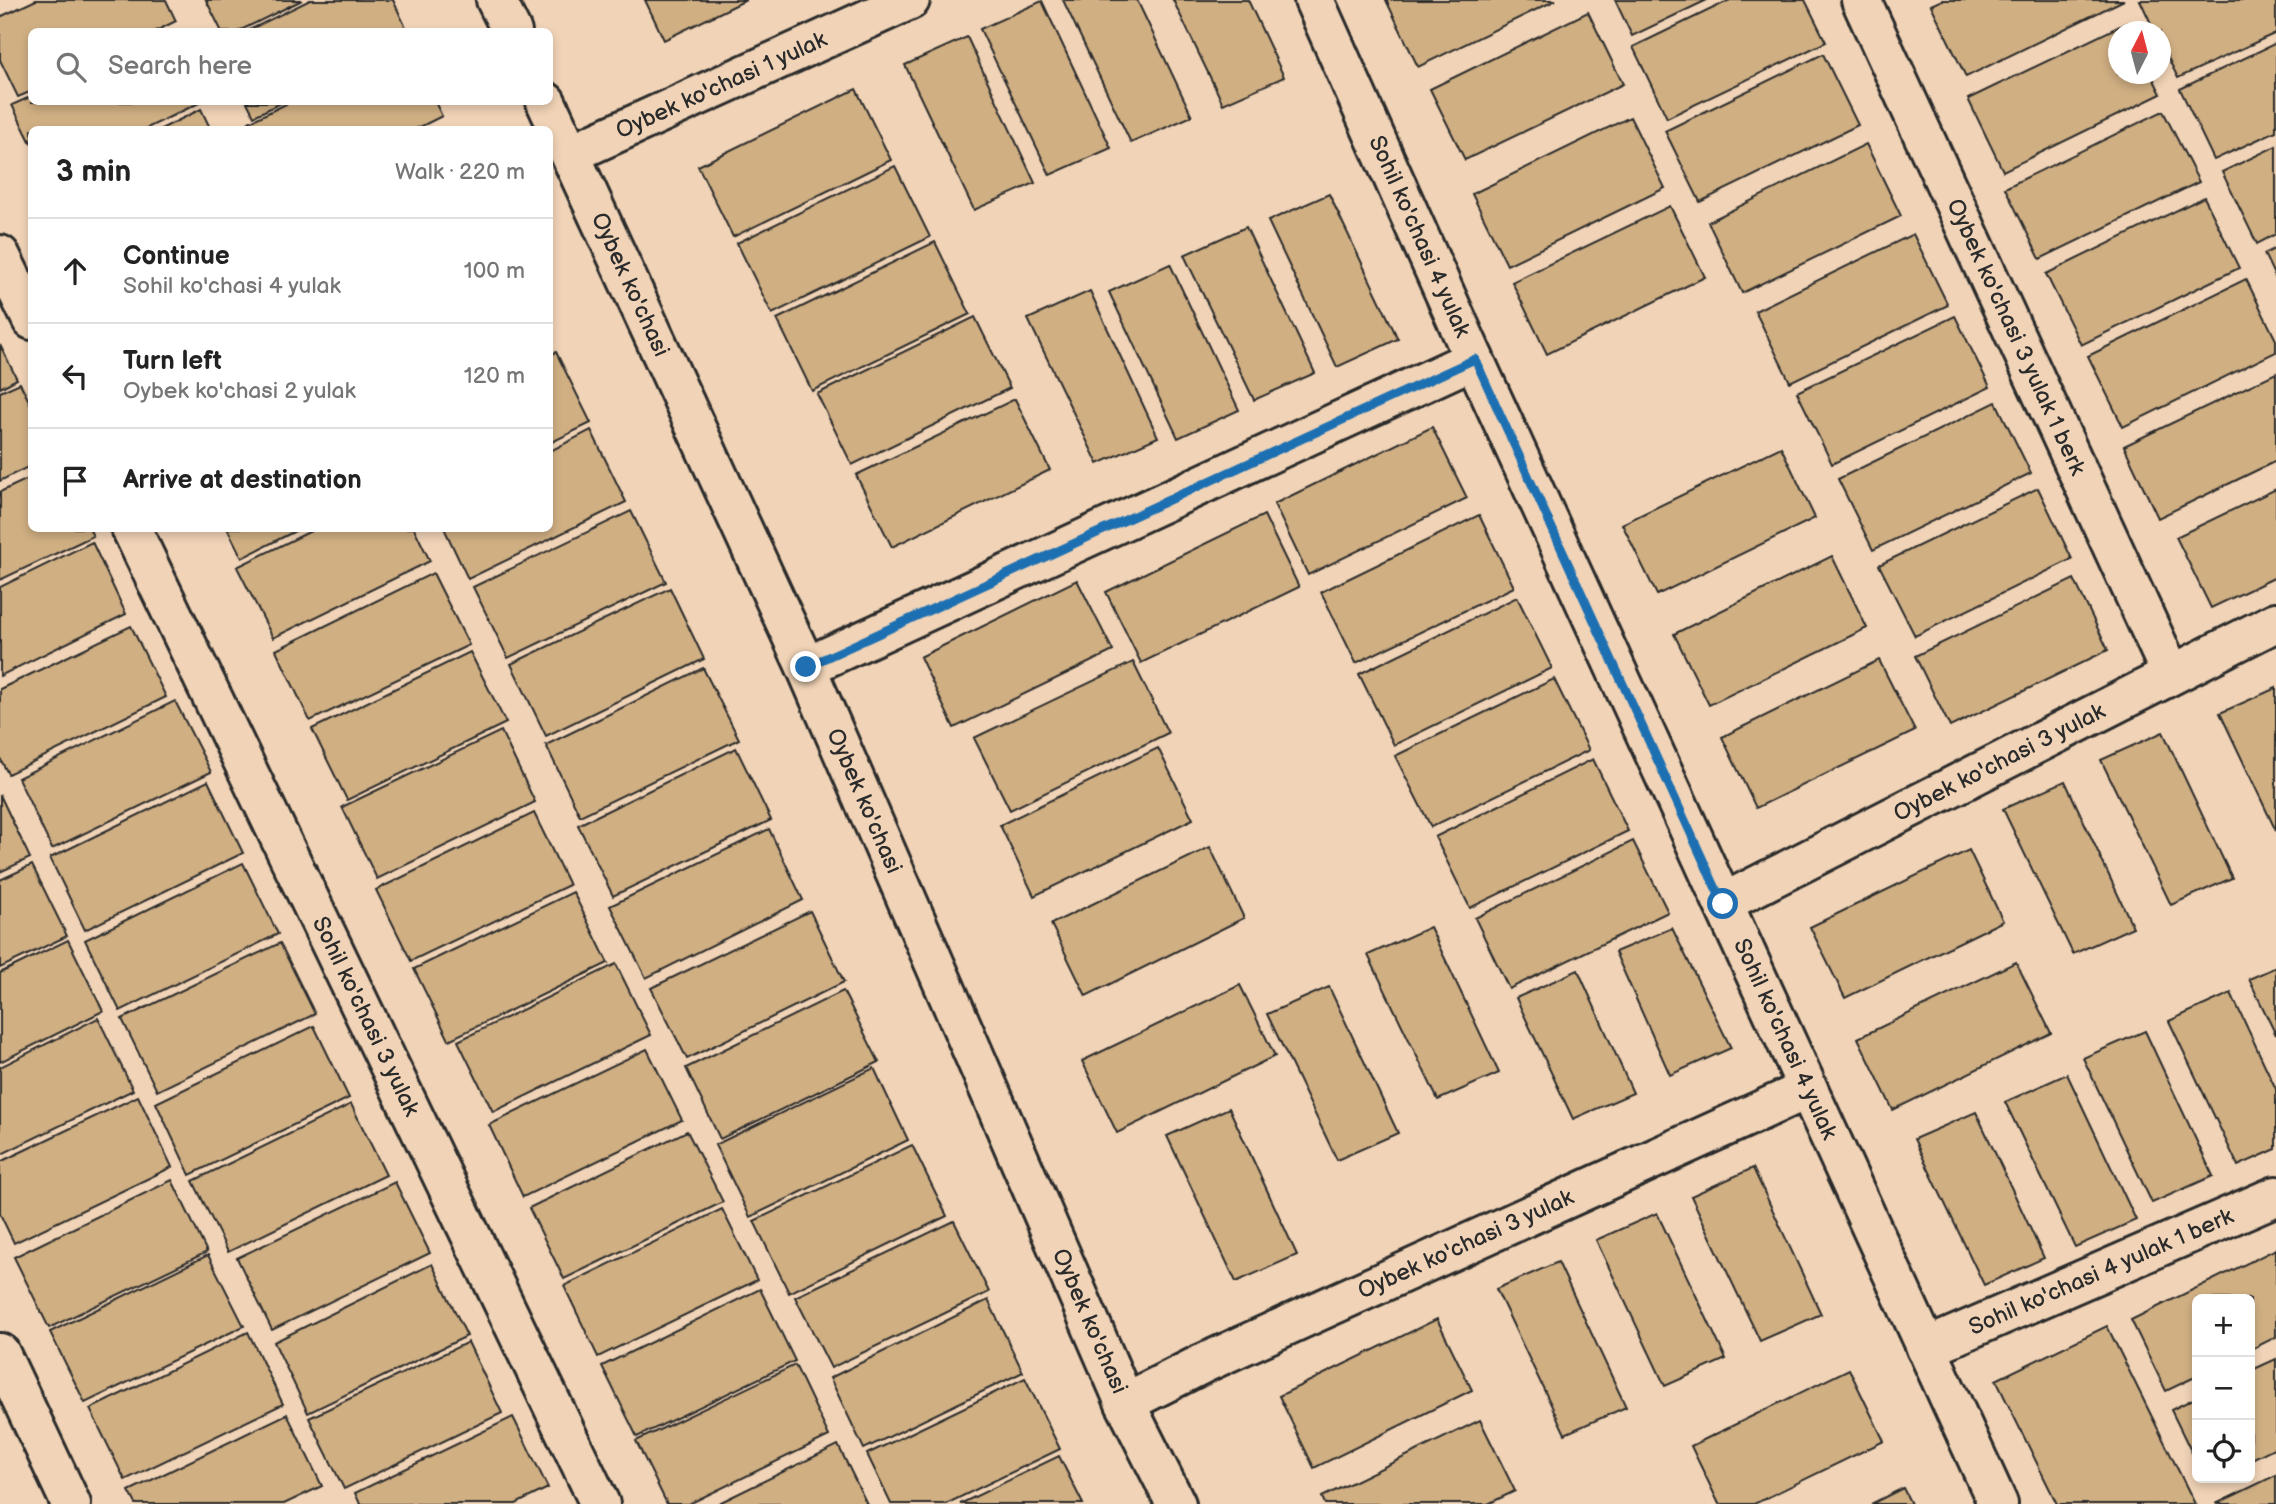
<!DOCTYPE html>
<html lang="en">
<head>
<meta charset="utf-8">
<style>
  :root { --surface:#fff; --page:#f2f2f2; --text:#222; --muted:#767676; --line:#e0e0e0 }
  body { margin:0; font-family:"Balsamiq Sans",sans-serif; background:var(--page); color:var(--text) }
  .controls { position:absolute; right:21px; bottom:21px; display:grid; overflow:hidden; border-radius:10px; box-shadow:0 4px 10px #0003 }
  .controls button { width:63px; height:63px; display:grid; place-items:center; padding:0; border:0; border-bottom:2px solid var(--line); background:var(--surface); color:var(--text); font:35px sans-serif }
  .compass { position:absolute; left:2108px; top:21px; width:63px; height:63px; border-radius:50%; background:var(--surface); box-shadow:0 4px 10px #0003; rotate:6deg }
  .stop { position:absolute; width:21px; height:21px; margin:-16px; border:5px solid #1f6fb2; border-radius:50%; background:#fff }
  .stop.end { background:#1f6fb2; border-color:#fff; box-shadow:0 2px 7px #0008 }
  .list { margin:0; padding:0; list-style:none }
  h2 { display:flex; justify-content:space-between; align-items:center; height:91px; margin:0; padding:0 28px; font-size:30px }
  h2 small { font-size:23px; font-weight:400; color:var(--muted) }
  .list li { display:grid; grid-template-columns:46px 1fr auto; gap:21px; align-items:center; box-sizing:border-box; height:105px; padding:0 28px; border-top:2px solid var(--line) }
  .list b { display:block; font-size:26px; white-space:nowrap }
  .list p { margin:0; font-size:23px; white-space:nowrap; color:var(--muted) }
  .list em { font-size:23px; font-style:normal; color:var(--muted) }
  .icon { flex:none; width:38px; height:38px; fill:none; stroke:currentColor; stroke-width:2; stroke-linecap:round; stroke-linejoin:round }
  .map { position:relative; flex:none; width:2276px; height:1504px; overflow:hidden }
  .search { position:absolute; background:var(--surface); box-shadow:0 4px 10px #0003; left:28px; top:28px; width:525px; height:77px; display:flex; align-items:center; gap:18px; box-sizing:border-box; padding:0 24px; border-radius:10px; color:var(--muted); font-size:26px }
  .panel { position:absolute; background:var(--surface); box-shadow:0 4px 10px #0003; left:28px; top:126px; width:525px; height:406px; border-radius:10px }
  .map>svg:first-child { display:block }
</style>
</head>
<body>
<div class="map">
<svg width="2276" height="1504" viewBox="0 0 2276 1504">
  <rect width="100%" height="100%" fill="#f1d4b7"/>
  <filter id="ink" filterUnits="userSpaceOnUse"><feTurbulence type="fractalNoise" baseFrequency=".0143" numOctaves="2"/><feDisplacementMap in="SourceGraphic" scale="14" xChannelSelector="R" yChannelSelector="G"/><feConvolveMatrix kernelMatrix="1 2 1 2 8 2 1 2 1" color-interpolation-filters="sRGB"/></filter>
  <g filter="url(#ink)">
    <g fill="#d0af83" stroke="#2b2b2b" stroke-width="2">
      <path d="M36,0H166L176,21L154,32H32V91L18,97L0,60V17Z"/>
      <path d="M206,0H302L237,32H222Z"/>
      <path d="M310,0H393L408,32H245Z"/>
      <path d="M645,0H746L664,40Z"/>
      <path d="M1063,0H1137L1192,116L1131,143Z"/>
      <path d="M1173,0H1248L1284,77L1223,104Z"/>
      <path d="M1386,0H1556L1418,67Z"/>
      <path d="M1615,0H1707L1632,36Z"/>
      <path d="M1730,0H1805L1826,42L1667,118L1633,47Z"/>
      <path d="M1942,0H2124L1966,77L1931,5Z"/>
      <path d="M2140,0H2276V33L2178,78L2160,42V32H2155Z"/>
      <path d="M1042,1L1111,148L1050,175L980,29Z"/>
      <path d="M1588,12L1623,84L1465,160L1430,89Z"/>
      <path d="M2126,23L2130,32H2118V74H2151L2161,94L2003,171L1968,99Z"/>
      <path d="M967,37L1035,183L974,210L905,65Z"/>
      <path d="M2276,43V131L2214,160L2180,89Z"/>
      <path d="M1823,54L1858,125L1700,202L1665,131Z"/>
      <path d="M856,89L891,160L733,237L698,166Z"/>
      <path d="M32,96V102H201L143,130H32V145L12,105Z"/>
      <path d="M247,102H283L254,116Z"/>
      <path d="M290,102H435L442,116L414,130H253L249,122Z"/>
      <path d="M201,109L211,130H159Z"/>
      <path d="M2163,111L2199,182L2040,259L2005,188Z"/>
      <path d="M1630,117L1665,188L1507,265L1472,194Z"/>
      <path d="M1866,144L1901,216L1742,293L1708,222Z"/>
      <path d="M2276,146V234L2257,244L2222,172Z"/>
      <path d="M895,166L930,237L772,314L737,243Z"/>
      <path d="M1329,194L1398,339L1337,367L1268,221Z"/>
      <path d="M2204,197L2239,268L2081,345L2046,274Z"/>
      <path d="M1670,206L1705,277L1547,354L1512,282Z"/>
      <path d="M1246,227L1315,373L1254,400L1184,255Z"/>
      <path d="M1913,234L1948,305L1790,382L1755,311Z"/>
      <path d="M935,242L970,314L812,391L777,319Z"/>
      <path d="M2276,248V279L2264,254Z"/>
      <path d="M1170,264L1239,410L1178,438L1109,292Z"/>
      <path d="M2246,279L2276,340V352L2123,427L2088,356Z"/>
      <path d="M1090,291L1158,437L1098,464L1028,319Z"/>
      <path d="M1955,316L1990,387L1832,464L1797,392Z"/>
      <path d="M975,317L1010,388L852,465L817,394Z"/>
      <path d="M0,345L17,379L0,388Z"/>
      <path d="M556,352L591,423L550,443V355Z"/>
      <path d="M2276,373V461L2158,518L2124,446Z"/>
      <path d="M20,383L32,407V465L0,481V392Z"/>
      <path d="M1015,399L1050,470L892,547L856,475Z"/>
      <path d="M1996,402L2031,473L1873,550L1838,479Z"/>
      <path d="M1432,427L1467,498L1308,575L1274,504Z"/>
      <path d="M591,430L626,502L468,579L444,528H550V451Z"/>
      <path d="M1781,447L1815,518L1657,595L1622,524Z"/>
      <path d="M32,477V528H89L93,536L0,580V492Z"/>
      <path d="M2038,488L2072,559L1915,636L1879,565Z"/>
      <path d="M2276,489V577L2211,608L2176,537Z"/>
      <path d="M631,511L666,582L508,658L473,587Z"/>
      <path d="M1264,515L1299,587L1141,663L1106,592Z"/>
      <path d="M1479,515L1514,587L1356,663L1321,592Z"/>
      <path d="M227,528H301L242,558Z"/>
      <path d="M317,528H414L430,561L273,638L237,567Z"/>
      <path d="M92,542L126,614L0,676V587Z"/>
      <path d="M1832,556L1867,628L1709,705L1674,634Z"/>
      <path d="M433,573L469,645L310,721L276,650Z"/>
      <path d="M2074,579L2108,650L1950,727L1915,656Z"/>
      <path d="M1077,580L1113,651L954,728L920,657Z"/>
      <path d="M670,588L704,659L546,736L511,664Z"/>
      <path d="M1517,597L1552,668L1394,745L1359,674Z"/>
      <path d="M131,626L166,697L8,774L0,758V689Z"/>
      <path d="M470,652L506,723L347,800L312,729Z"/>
      <path d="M1879,660L1915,731L1756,808L1722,737Z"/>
      <path d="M1133,662L1168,733L1010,810L974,738Z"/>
      <path d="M703,668L739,739L580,816L546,745Z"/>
      <path d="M1554,679L1589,750L1431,827L1395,756Z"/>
      <path d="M2276,688V831L2220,713Z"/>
      <path d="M175,701L211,772L52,849L18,778Z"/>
      <path d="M501,731L535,802L377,879L342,807Z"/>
      <path d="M2163,732L2232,878L2171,905L2101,760Z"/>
      <path d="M736,748L771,820L613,896L578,825Z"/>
      <path d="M1158,748L1193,819L1034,896L1000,825Z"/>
      <path d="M1593,759L1628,831L1470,908L1435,837Z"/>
      <path d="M208,781L243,853L85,930L50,858Z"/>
      <path d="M2065,781L2133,927L2073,954L2003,809Z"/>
      <path d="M0,795L30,858L0,872Z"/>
      <path d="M534,813L569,885L411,961L376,890Z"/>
      <path d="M769,829L803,900L646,978L610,906Z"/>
      <path d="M1633,841L1668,912L1509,989L1475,918Z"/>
      <path d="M1210,847L1244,918L1086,996L1051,924Z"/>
      <path d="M1969,850L2003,921L1845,998L1810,927Z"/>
      <path d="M243,863L278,934L120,1011L85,940Z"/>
      <path d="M32,865L67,936L0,968V880Z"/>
      <path d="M573,892L608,963L449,1040L414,969Z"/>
      <path d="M810,911L844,982L687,1059L651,988Z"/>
      <path d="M1430,927L1499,1073L1438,1100L1368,955Z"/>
      <path d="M1672,928L1731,1048L1670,1075L1615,952Z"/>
      <path d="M68,940L103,1011L0,1062V973Z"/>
      <path d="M280,943L315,1014L157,1091L122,1019Z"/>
      <path d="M2016,962L2051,1033L1893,1110L1858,1038Z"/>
      <path d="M616,964L651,1035L493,1112L458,1041Z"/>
      <path d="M2276,967V1035L2249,979Z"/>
      <path d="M1578,970L1633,1093L1573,1119L1516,998Z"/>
      <path d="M1240,985L1275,1056L1117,1133L1082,1061Z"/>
      <path d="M1329,987L1398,1133L1337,1160L1267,1014Z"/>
      <path d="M843,991L879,1062L720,1139L686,1068Z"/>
      <path d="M2231,993L2276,1089V1149L2238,1166L2169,1021Z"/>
      <path d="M98,1018L133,1090L0,1155V1067Z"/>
      <path d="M314,1026L349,1098L190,1175L156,1103Z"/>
      <path d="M2145,1031L2213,1176L2152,1203L2083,1058Z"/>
      <path d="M647,1049L682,1120L523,1197L489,1125Z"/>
      <path d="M874,1068L908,1140L750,1217L715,1145Z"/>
      <path d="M2067,1074L2136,1220L2075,1247L2005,1102Z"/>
      <path d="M138,1096L172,1167L14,1243L0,1214V1162Z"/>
      <path d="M351,1104L386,1175L228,1252L193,1181Z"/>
      <path d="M1229,1108L1297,1255L1236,1282L1167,1136Z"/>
      <path d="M1976,1112L2044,1258L1984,1285L1914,1139Z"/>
      <path d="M687,1131L723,1202L564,1279L529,1208Z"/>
      <path d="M912,1145L947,1216L789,1293L754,1221Z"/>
      <path d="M1753,1168L1821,1314L1760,1341L1691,1196Z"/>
      <path d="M172,1180L207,1252L49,1328L14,1257Z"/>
      <path d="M395,1182L430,1253L272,1330L237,1258Z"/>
      <path d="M722,1209L757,1280L598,1357L564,1286Z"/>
      <path d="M1657,1213L1726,1359L1665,1386L1596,1240Z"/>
      <path d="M954,1221L989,1292L831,1368L795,1297Z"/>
      <path d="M2276,1249V1337L2250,1350V1299H2197V1376L2166,1391L2131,1320Z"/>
      <path d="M208,1255L244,1326L85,1403L50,1332Z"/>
      <path d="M1558,1262L1626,1407L1565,1434L1496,1289Z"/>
      <path d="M432,1264L467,1336L308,1413L274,1342Z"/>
      <path d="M760,1289L795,1361L637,1437L602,1366Z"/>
      <path d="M988,1300L1023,1372L864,1449L830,1378Z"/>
      <path d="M1437,1319L1472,1390L1314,1468L1279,1396Z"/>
      <path d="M2107,1326L2195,1504H2057L1996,1380Z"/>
      <path d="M248,1332L283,1404L125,1480L90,1409Z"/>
      <path d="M468,1342L502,1413L344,1489L309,1418Z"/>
      <path d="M2276,1359V1447L2250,1460V1371Z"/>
      <path d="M795,1365L829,1436L689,1504H667L636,1441Z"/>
      <path d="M1849,1369L1884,1441L1754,1504H1719L1691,1446Z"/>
      <path d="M1025,1378L1060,1449L946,1504H891L867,1454Z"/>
      <path d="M2197,1397V1463L2171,1410Z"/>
      <path d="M287,1414L322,1486L284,1504H136L129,1491Z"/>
      <path d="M513,1417L548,1488L516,1504H360L355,1493Z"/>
      <path d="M1480,1420L1515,1491L1488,1504H1325L1322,1497Z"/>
      <path d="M838,1445L867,1504H717Z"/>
      <path d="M1059,1456L1083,1504H960Z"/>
      <path d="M2276,1475V1504H2216Z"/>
      <path d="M1903,1488L1911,1504H1871Z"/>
    </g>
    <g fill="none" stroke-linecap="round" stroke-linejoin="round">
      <defs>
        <g id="minor">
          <path d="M496,0L512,32"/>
          <path id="s1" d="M1314,0L1474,359L1998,1504"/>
          <path id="s2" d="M1861,0L2171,674"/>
          <path id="s3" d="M546,102L806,667L1125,1403L1176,1504"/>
          <path id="s4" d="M572,153L910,0"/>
          <path d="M0,255L32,320"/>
          <path id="s5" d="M131,528L600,1504"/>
          <path d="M806,667L1474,359"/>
          <path id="s6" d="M1723,903L2276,622"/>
          <path id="s7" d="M1926,1348L2276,1196"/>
          <path d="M0,1353L71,1504"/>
          <path id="s8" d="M1125,1403L1202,1364L1808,1089"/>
        </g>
      </defs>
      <use href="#minor" stroke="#2b2b2b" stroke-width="44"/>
      <use href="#minor" stroke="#f1d4b7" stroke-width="38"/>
    </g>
  </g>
  <g fill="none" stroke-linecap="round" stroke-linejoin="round" filter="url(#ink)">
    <path stroke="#1f6fb2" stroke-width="9" d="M806,667L1475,359L1723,904"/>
  </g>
  <g text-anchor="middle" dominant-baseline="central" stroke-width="5" stroke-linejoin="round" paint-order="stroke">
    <g font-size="23" fill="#2b2b2b" stroke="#f1d4b7">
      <text stroke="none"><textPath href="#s4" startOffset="164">Oybek ko'chasi 1 yulak</textPath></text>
      <text stroke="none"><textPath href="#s1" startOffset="259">Sohil ko'chasi 4 yulak</textPath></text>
      <text stroke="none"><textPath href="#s3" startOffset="201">Oybek ko'chasi</textPath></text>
      <text stroke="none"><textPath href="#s2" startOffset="371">Oybek ko'chasi 3 yulak 1 berk</textPath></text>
      <text stroke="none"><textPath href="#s6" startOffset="310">Oybek ko'chasi 3 yulak</textPath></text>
      <text stroke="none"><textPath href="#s3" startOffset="768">Oybek ko'chasi</textPath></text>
      <text stroke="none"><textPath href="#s5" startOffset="542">Sohil ko'chasi 3 yulak</textPath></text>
      <text stroke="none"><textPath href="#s1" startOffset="1141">Sohil ko'chasi 4 yulak</textPath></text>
      <text stroke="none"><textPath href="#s8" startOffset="376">Oybek ko'chasi 3 yulak</textPath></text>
      <text stroke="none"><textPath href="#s7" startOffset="191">Sohil ko'chasi 4 yulak 1 berk</textPath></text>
      <text stroke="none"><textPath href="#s3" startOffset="1335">Oybek ko'chasi</textPath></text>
    </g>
  </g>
</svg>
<div class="controls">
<button>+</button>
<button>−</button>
<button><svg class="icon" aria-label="locate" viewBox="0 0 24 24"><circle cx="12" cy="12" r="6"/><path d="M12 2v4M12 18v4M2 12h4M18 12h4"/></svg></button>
</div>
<svg class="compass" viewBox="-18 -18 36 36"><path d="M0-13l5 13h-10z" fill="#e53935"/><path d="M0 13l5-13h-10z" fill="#767676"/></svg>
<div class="stop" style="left:1723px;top:904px"></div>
<div class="stop end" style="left:806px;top:667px"></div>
<div class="search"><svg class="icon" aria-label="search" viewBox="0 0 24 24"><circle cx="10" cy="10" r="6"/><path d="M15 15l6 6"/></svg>Search here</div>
<section class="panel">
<h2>3 min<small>Walk · 220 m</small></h2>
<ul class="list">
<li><svg class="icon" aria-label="ahead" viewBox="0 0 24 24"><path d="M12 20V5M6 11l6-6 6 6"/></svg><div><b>Continue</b><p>Sohil ko'chasi 4 yulak</p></div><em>100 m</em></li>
<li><svg class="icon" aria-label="left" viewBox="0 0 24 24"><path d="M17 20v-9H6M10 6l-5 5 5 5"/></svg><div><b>Turn left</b><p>Oybek ko'chasi 2 yulak</p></div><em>120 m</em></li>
<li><svg class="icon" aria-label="arrive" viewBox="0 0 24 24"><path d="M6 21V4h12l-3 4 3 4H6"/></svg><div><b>Arrive at destination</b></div></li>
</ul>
</section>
</div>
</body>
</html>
